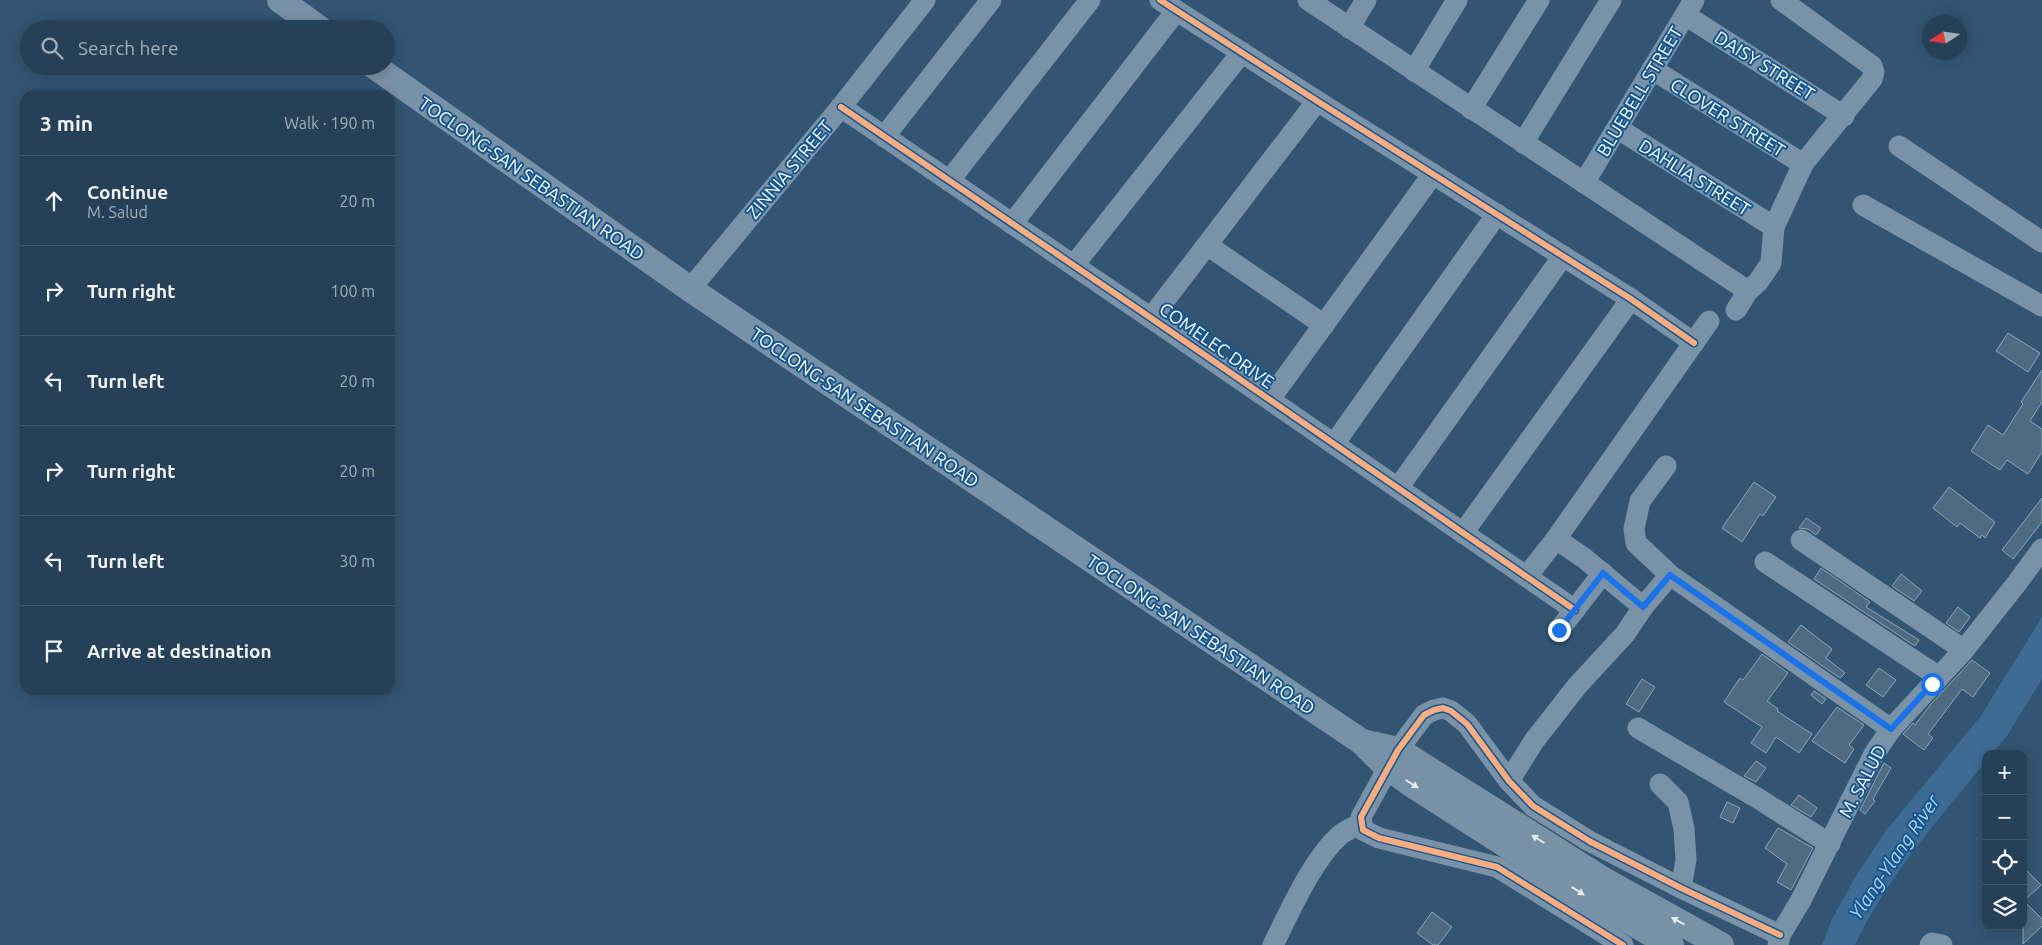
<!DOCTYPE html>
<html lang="en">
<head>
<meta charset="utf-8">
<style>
  :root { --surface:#264057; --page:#324b61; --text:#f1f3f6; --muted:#a4afba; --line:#42596d }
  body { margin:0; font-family:Ubuntu,sans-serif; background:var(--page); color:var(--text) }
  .controls { position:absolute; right:15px; bottom:15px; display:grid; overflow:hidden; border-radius:10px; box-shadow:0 2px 12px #0003 }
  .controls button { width:45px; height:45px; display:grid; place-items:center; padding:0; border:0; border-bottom:1px solid var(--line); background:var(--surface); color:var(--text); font:25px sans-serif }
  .compass { position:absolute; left:1922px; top:15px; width:45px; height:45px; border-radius:50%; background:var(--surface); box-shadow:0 2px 12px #0003; rotate:258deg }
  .stop { position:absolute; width:15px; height:15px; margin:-11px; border:4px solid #1a73e8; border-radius:50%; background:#fff }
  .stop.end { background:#1a73e8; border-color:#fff; box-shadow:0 1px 5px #0008 }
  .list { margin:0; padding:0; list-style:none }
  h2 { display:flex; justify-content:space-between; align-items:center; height:65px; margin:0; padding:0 20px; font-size:21px }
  h2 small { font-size:16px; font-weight:400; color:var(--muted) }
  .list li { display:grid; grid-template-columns:32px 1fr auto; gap:15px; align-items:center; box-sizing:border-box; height:90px; padding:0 20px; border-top:1px solid var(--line) }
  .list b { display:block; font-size:19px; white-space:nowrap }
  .list p { margin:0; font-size:16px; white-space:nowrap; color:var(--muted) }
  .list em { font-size:16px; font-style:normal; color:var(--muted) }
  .icon { flex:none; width:28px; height:28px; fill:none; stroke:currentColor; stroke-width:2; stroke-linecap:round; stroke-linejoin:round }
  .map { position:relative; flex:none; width:2042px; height:945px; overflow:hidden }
  .search { position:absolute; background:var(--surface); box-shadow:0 2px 12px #0003; left:20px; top:20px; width:375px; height:55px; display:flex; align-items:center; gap:12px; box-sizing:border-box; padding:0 18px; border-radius:28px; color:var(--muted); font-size:19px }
  .panel { position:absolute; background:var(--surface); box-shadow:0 2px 12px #0003; left:20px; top:90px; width:375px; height:605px; border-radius:15px }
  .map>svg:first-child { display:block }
</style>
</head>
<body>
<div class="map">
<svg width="2042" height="945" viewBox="0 0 2042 945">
  <rect width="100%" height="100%" fill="#325574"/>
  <path fill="#3d6b93" d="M2042,617V679L2007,736L1992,754H1986V761C1939,819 1887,877 1855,945H1822L1832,919L1857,874L1885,832L1980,717Z"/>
  <g fill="#4f6b84" stroke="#8ea3b5">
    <path d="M2008,333L2040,353L2028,372L1996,351Z"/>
    <path d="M2042,370V402L2030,421L2042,429V452L2028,474L2007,460L2000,470L1971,451L1988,425L2003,435L2023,404L2021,402Z"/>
    <path d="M1754,482L1776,497L1763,516L1760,514L1742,542L1722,528Z"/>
    <path d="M1949,487L1995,522L1985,538L1982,535L1980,538L1960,523L1957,527L1933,508Z"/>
    <path d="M2042,498V522L2013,559L2002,550Z"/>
    <path d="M1806,518L1821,528L1816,535L1808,529L1799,528Z"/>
    <path d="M1821,568L1870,602L1866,607L1919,640L1915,646L1814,579Z"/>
    <path d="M1901,574L1922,591L1914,601L1892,586Z"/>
    <path d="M1958,607L1970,617L1959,632L1946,623Z"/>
    <path d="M1801,625L1832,649L1826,658L1845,673L1840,678L1788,642Z"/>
    <path d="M1762,654L1788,673L1767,701L1778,709L1777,711L1812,734L1799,753L1776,737L1766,753L1751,743L1762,727L1724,702L1740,678L1743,680Z"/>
    <path d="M1972,660L1990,673L1973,697L1962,689L1928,734L1933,738L1924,750L1903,734L1913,723L1915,725L1931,704Z"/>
    <path d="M1879,668L1896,680L1883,697L1866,685Z"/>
    <path d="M1642,679L1655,687L1639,712L1626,704Z"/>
    <path d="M1814,691L1826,699L1822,704L1811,695Z"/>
    <path d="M1837,707L1864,725L1849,745L1854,749L1845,763L1812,741Z"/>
    <path d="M1756,761L1766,768L1756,782L1744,776Z"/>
    <path d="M1884,763L1891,768L1873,799L1875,801L1865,814L1860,810Z"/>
    <path d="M1799,795L1817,808L1811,817L1791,805Z"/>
    <path d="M1727,802L1740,808L1733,823L1720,817Z"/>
    <path d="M1778,828L1813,848L1791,890L1777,882L1787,864L1765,848Z"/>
    <path d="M2023,867L2041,885L2024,901L2042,919V926L2023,944Z"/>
    <path d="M1432,912L1452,927L1438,945H1433L1417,933Z"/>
  </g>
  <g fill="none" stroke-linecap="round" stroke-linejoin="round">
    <g stroke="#7992a7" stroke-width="21">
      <path d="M1160,0L1317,101L1631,299L1694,343"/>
      <path d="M1308,0L1748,291"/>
      <path d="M1685,15L1844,116"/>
      <path d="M1349,28L1366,0"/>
      <path d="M1652,69L1803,164"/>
      <path d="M1414,71L1457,0"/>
      <path d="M841,107L1151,318L1575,610"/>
      <path d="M1471,109L1539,0"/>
      <path d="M1617,128L1774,227"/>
      <path d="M884,137L991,0"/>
      <path d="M1523,143L1611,0"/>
      <path d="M1899,146L2042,242"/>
      <path d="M949,181L1090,0"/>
      <path d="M1584,183L1694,0"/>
      <path d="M1863,205L2042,306"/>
      <path d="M1012,224L1176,11"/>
      <path d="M1207,245L1324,325"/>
      <path d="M1074,265L1242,52"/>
      <path d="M690,289L841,107L925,0"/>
      <path d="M1736,310L1748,291L1758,282L1771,263L1774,227L1803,164L1872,79L1874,72L1872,66L1781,0"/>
      <path d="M1151,318L1317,101"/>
      <path d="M1270,399L1433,174"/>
      <path d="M1334,444L1497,214"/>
      <path d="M1666,466L1640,501L1634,529L1636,543L1670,575L1891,729"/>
      <path d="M1398,488L1563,256"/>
      <path d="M1463,533L1631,299"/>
      <path d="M1801,540L1964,650"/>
      <path d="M1765,562L1939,677"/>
      <path d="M1527,576L1556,539"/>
      <path d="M1643,607L1584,558L1556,539L1709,321"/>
      <path d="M1559,630L1603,573"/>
      <path d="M1638,728L1759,799L1830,844"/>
      <path d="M1509,781L1534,741L1577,686L1625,634L1643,607L1670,575"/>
      <path d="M1660,784L1678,802L1684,829L1686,860L1681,888"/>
      <path d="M1273,945C1290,911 1312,860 1340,835C1346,830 1354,827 1361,823"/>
      <path d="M1623,945L1497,867L1379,838L1363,830L1361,817L1398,750L1424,715L1434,710L1443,708L1451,711L1467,724L1509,781L1533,806L1589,841L1681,888L1780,935"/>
      <path d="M1778,945L1780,935L1801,900L1874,754L1891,729L1964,650L2017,583L2042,549"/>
      <path d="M1930,945L1932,943L1942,945"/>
    </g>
    <g stroke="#7991a6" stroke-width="26">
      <path d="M280,0L320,29"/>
      <path d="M374,66L690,289L1362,742L1387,767L1411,784L1589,898L1671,945"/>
      <path d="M1362,742L1398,750L1602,879L1721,945"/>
    </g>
    <defs>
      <g id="cycleway">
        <path d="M1160,0L1317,101L1631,299L1694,343"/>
        <path d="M841,107L1151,318L1575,610"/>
        <path d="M1623,945L1497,867L1379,838L1363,830L1361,817L1398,750L1424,715L1434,710L1443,708L1451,711L1467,724L1509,781L1533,806L1589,841L1681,888L1780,935"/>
      </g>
    </defs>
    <use href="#cycleway" stroke="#165690" stroke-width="9"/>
    <use href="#cycleway" stroke="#ffac80" stroke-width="6"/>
  </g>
  <defs><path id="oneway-solid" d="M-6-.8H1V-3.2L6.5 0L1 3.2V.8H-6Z" transform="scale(1.25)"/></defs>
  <g fill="#e4e9ed">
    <use href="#oneway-solid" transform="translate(1412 784) rotate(32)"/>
    <use href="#oneway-solid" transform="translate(1538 839) rotate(-148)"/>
    <use href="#oneway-solid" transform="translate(1578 891) rotate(33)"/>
    <use href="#oneway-solid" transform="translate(1678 921) rotate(-151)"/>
  </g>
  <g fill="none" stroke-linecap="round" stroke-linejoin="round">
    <path stroke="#1a73e8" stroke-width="6" d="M1559,630L1603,573L1643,607L1670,575L1891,729L1932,684"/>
  </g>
  <g text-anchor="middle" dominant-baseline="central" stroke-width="4" stroke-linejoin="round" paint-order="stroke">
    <g font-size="18" fill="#fff" stroke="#165690">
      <text transform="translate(1765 65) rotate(32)">DAISY STREET</text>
      <text transform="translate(1639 91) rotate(-59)">BLUEBELL STREET</text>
      <text transform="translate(1728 117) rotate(32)">CLOVER STREET</text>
      <text transform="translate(789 169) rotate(-50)">ZINNIA STREET</text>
      <text transform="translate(1695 177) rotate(32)">DAHLIA STREET</text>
      <text transform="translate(532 178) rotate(35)">TOCLONG-SAN SEBASTIAN ROAD</text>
      <text transform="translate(1217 345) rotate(35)">COMELEC DRIVE</text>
      <text transform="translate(865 407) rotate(34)">TOCLONG-SAN SEBASTIAN ROAD</text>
      <text transform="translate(1201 634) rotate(34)">TOCLONG-SAN SEBASTIAN ROAD</text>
      <text transform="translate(1862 781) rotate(-62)">M. SALUD</text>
    </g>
    <g font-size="19" font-style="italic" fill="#afd7f7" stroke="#165690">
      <text transform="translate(1894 857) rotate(-56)">Ylang-Ylang River</text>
    </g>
  </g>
</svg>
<div class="controls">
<button>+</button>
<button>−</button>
<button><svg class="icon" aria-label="locate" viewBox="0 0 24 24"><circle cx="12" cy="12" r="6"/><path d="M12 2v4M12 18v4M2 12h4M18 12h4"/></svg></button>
<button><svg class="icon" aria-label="layers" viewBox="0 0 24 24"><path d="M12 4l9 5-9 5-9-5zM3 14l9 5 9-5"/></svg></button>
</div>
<svg class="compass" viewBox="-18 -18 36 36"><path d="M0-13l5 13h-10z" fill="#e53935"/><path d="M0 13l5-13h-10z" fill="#a4afba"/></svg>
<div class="stop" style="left:1932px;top:684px"></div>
<div class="stop end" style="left:1559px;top:630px"></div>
<div class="search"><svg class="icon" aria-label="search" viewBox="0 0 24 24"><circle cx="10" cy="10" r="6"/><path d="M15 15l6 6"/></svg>Search here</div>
<section class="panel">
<h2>3 min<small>Walk · 190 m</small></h2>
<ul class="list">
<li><svg class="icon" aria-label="ahead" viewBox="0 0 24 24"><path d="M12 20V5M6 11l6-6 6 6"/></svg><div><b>Continue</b><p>M. Salud</p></div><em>20 m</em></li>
<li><svg class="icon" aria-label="right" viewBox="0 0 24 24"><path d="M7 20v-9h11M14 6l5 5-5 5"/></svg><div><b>Turn right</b></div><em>100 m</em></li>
<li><svg class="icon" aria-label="left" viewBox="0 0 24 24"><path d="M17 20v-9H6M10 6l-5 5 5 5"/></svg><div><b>Turn left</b></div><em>20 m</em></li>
<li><svg class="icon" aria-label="right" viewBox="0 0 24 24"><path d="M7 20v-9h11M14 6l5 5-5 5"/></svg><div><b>Turn right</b></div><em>20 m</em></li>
<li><svg class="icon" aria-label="left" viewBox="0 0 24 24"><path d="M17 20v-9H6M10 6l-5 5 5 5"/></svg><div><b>Turn left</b></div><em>30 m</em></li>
<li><svg class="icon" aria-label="arrive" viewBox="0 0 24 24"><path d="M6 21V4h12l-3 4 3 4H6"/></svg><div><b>Arrive at destination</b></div></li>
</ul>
</section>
</div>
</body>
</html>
